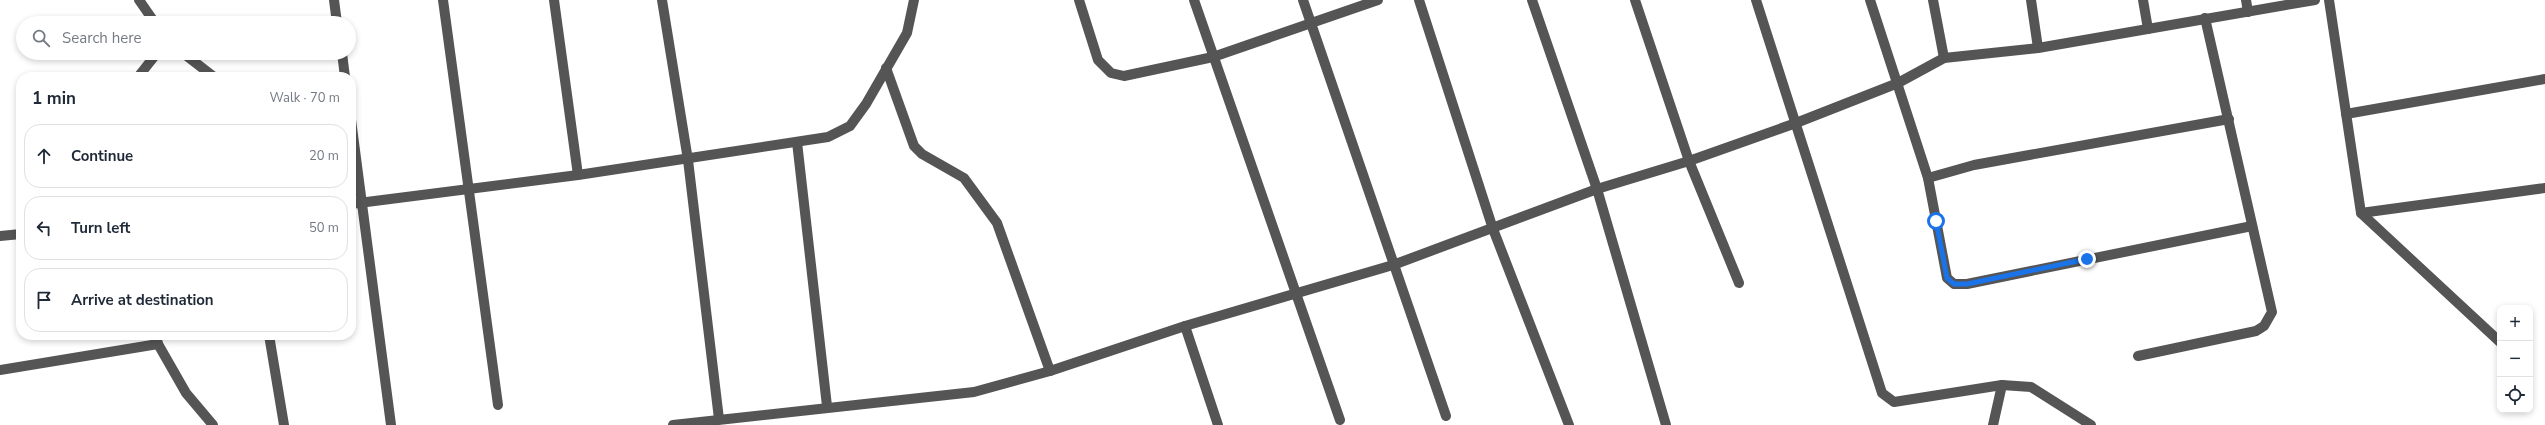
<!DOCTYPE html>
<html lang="en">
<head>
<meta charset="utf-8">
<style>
  :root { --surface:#fff; --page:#f6f6f7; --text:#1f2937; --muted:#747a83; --line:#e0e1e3 }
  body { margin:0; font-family:"Nunito Sans",sans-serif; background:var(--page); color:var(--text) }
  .controls { position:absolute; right:12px; bottom:12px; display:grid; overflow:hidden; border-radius:8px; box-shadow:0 2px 6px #0003 }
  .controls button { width:36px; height:36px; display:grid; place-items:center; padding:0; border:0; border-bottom:1px solid var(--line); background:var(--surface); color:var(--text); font:20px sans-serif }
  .stop { position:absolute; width:12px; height:12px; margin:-9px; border:3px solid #1a73e8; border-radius:50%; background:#fff }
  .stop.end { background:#1a73e8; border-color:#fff; box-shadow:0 1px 4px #0008 }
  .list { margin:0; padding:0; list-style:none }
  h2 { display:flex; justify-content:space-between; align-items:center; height:52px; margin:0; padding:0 16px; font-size:17px }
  h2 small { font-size:13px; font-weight:400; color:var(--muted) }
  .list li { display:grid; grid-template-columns:26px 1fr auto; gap:12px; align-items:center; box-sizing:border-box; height:64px; margin:0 8px 8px; padding:0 8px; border:1px solid var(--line); border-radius:16px }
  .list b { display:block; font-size:15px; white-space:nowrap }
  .list em { font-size:13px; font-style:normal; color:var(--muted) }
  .icon { flex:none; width:22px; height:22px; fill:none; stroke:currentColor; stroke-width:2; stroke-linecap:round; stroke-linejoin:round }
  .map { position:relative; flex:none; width:2545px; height:425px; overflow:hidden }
  .search { position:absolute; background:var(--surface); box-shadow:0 2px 6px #0003; left:16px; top:16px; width:340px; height:44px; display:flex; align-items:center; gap:10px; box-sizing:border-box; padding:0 14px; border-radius:22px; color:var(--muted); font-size:15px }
  .panel { position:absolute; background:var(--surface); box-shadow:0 2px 6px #0003; left:16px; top:72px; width:340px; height:268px; border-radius:16px }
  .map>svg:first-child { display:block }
</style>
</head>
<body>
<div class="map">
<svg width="2545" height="425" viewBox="0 0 2545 425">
  <rect width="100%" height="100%" fill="#fff"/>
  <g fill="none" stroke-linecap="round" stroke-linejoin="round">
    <g stroke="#555" stroke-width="10">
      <path d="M139,0L155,23"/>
      <path d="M334,0L337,23"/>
      <path d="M443,0L498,405"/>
      <path d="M554,0L578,175"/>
      <path d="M662,0L688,160L719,419"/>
      <path d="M1079,0L1098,60L1111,73L1124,76L1213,57L1378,0"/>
      <path d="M1194,0L1340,420"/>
      <path d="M1303,0L1446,416"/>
      <path d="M1419,0L1493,229L1569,425"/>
      <path d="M1532,0L1597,189L1666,425"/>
      <path d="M1635,0L1689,161L1739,283"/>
      <path d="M1756,0L1882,393L1894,402L2002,385L2031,387L2091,425"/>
      <path d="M1870,0L1928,178L1947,278L1954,284H1967L2252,226"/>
      <path d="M1933,0L1944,58"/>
      <path d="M2031,0L2038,48"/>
      <path d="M2143,0L2148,29"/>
      <path d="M2246,0L2248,12"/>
      <path d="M2329,0L2361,213L2500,342"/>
      <path d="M183,53L214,77"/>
      <path d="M342,53L345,77"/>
      <path d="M886,68L914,146L922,154L964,178L997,223L1050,371"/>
      <path d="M138,77L157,53"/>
      <path d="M2346,114L2545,79"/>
      <path d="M351,120L391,425"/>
      <path d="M797,142L827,406"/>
      <path d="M1928,178L1974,165L2229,119"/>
      <path d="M351,204L578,175L828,137L850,126L866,104L907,33L914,0"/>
      <path d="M2361,213L2545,188"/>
      <path d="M0,236L21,234"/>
      <path d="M1185,326L1218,425"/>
      <path d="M156,335L158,344L186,393L213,425"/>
      <path d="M269,335L284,425"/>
      <path d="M2138,356L2256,331L2264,326L2272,312L2205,18"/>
      <path d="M0,370L158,344"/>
      <path d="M673,425L974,392L1050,371L1185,326L1393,265L1597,189L1689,161L1796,123L1898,83L1944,58L2038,48L2315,0"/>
      <path d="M1993,425L2002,385"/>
    </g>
  </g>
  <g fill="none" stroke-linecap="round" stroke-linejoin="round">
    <path stroke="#1a73e8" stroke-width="5" d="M1936,221L1947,278L1954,284H1967L2087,259"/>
  </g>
</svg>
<div class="controls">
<button>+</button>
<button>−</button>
<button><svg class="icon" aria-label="locate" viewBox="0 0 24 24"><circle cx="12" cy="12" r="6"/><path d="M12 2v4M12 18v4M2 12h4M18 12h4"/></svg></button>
</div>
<div class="stop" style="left:1936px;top:221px"></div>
<div class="stop end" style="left:2087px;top:259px"></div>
<div class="search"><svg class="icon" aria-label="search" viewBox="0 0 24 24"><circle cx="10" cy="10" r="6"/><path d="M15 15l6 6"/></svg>Search here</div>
<section class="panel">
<h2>1 min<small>Walk · 70 m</small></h2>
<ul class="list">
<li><svg class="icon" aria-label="ahead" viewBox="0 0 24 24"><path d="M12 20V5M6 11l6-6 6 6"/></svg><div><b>Continue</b></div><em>20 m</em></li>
<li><svg class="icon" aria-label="left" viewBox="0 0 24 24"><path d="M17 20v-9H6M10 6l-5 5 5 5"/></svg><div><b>Turn left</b></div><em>50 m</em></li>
<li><svg class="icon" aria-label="arrive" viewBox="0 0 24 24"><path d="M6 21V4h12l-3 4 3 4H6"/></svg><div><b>Arrive at destination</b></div></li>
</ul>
</section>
</div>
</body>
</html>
